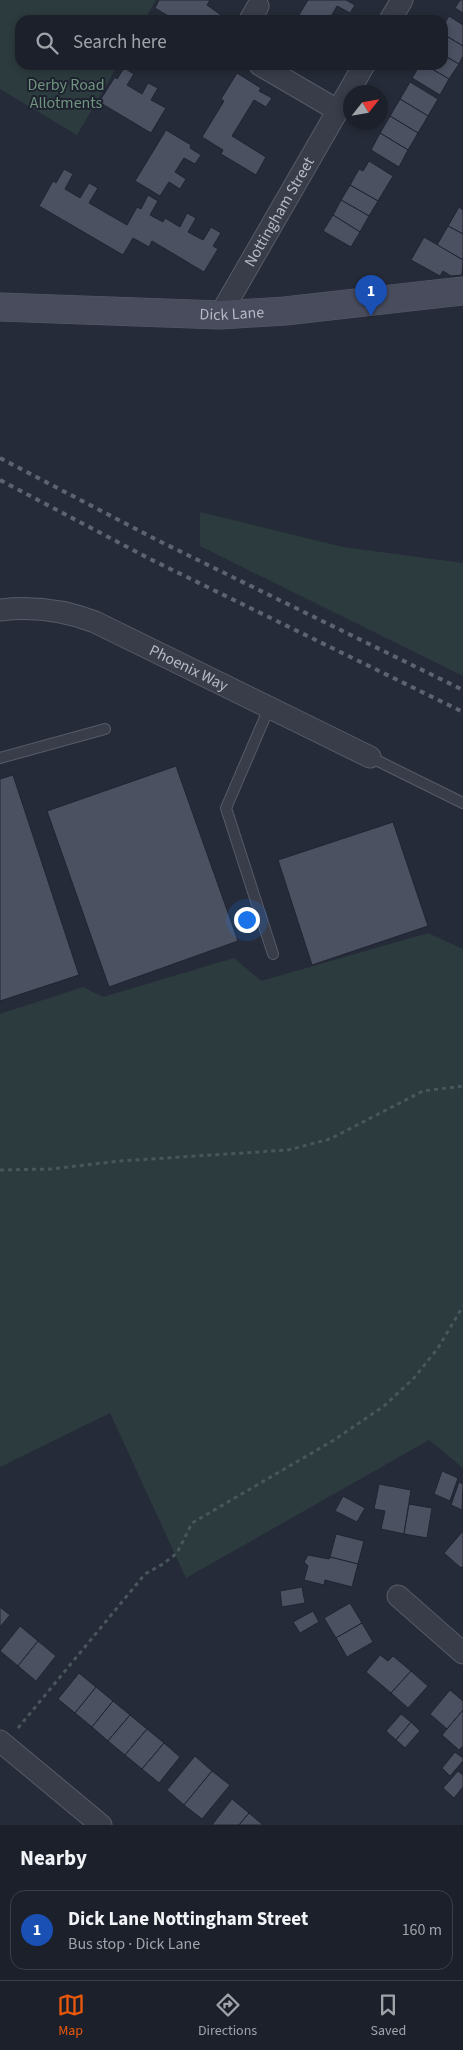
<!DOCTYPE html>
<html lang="en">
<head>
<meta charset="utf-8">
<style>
  :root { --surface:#1c202b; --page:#252833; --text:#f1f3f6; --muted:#a0a3a9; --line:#3a3e47; --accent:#ea580c }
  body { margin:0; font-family:"Source Sans 3",sans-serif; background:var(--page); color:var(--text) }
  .compass { position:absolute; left:343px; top:85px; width:45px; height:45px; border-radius:50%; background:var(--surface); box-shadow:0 2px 8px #0003; rotate:59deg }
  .you { position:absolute; left:246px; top:919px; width:18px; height:18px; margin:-12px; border:4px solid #fff; border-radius:50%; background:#1a73e8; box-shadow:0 0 0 8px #1a73e833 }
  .badge { display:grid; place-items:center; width:32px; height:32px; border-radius:50%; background:var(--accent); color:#fff; font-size:16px; font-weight:700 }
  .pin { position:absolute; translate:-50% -41px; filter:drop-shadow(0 1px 2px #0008) }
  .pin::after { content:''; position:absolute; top:26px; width:18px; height:15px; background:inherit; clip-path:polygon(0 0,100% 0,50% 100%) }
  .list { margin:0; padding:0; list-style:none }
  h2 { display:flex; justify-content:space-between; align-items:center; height:65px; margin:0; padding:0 20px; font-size:21px }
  h2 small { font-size:16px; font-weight:400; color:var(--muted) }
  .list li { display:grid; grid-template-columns:32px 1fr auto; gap:15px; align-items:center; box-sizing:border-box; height:80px; margin:0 10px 10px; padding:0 10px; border:1px solid var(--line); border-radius:15px }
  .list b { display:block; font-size:19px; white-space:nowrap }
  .list p { margin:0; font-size:16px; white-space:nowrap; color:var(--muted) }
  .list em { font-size:16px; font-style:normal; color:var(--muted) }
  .icon { flex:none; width:28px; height:28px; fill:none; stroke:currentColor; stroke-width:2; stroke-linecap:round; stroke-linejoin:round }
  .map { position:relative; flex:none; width:463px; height:1825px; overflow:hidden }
  .search { position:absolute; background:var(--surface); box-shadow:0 2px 8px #0003; left:15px; right:15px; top:15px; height:55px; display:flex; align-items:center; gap:12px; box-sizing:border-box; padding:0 18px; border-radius:15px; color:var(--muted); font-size:19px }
  .sheet { height:155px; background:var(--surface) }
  nav { display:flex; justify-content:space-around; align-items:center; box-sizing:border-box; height:70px; border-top:1px solid var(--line); background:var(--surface); font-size:14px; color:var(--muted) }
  nav a { display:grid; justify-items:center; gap:2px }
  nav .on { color:var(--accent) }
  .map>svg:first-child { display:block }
</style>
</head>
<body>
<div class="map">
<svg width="463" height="1825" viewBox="0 0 463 1825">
  <rect width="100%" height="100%" fill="#262b39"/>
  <g fill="#2c3b3e">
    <path d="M0,0H156L144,20H20V65H118L77,135L0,89Z"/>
    <path d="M200,512L343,547L463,563V676L200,546Z"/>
    <path d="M428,933L463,949V1468L429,1440L186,1578L110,1413L0,1467V1014L83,987L103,997L234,958L261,981Z"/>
  </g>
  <g fill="#4c5162" stroke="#202431">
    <path d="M159,0H210L207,5L221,15L218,20H175L155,8Z"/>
    <path d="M308,0H346L355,5L350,13L337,6L329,20H296Z"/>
    <path d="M460,0H463V13L455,8Z"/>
    <path d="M449,16L463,25V46L443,34V26Z"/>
    <path d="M443,34L463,46V56L459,64L443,55Z"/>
    <path d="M443,55L459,64L449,79L425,65H443Z"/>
    <path d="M420,65H425L449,79L440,95L412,78Z"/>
    <path d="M124,68L134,74L127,85L142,94L148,83L158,88L151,100L166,108L151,133L99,102L115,77L117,79Z"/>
    <path d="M237,73L261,88L259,91L272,98L266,107L254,100L232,136L266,157L256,175L221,154L223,150L202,137L224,101L221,99Z"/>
    <path d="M410,82L438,99L428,116L400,99Z"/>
    <path d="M400,99L428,116L418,133L390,116Z"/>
    <path d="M390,116L418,133L408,150L380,133Z"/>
    <path d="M166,130L191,145L190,148L201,155L195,164L184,158L175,172L186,179L180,189L169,182L160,196L135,181Z"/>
    <path d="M380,133L408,150L399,167L371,150Z"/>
    <path d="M369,161L393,176L378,201L350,185L359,169L363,171Z"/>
    <path d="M64,169L73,174L65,189L80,198L89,183L98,188L89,203L127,225L137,207L141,209L148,195L158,201L150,215L163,222L165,218L180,227L187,213L196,218L188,232L203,240L211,227L221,233L213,246L218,249L204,272L152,241L149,247L133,238L123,255L39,206L53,181L56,183Z"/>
    <path d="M350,185L378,201L369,216L341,200Z"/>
    <path d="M341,200L369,216L360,232L333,215Z"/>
    <path d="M459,207L463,210V234L448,226Z"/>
    <path d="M333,215L360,232L351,247L323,231Z"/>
    <path d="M448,226L463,234V260L437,245Z"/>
    <path d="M424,237L463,260L462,275L451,276L443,271L440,276L411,260Z"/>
    <path d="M176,766L238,941L109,987L47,811Z"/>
    <path d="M13,775L79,975L0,1001V779Z"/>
    <path d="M393,822L428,926L312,965L278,860Z"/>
    <path d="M442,1471L458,1478L450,1501L434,1494Z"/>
    <path d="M459,1482L463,1484L462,1510L451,1505Z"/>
    <path d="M379,1484L411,1490L404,1534L381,1529L385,1511L374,1509Z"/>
    <path d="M343,1496L365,1508L357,1522L335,1511Z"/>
    <path d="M409,1504L432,1508L427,1538L404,1534Z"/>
    <path d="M463,1531V1566L461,1568L444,1553Z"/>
    <path d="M336,1534L364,1541L358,1564L330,1557Z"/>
    <path d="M308,1555L329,1559L330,1557L358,1564L352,1587L325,1580L324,1585L304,1580L308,1566L304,1562Z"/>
    <path d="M302,1587L305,1603L282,1607L280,1591Z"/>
    <path d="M350,1603L362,1623L336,1638L324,1618Z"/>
    <path d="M0,1607L10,1615L0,1627Z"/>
    <path d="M313,1611L319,1622L300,1633L293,1622Z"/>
    <path d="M362,1623L373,1642L347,1657L336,1638Z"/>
    <path d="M20,1626L38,1641L18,1666L0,1651Z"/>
    <path d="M38,1641L56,1656L36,1681L18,1666Z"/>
    <path d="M380,1655L388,1661L393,1656L411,1671L391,1693L366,1672Z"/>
    <path d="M411,1671L428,1686L408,1708L391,1693Z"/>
    <path d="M79,1673L96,1687L75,1713L58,1699Z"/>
    <path d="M96,1687L113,1701L92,1727L75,1713Z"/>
    <path d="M450,1690L463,1701V1710L447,1729L430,1714Z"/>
    <path d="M113,1701L130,1715L108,1741L92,1727Z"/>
    <path d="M463,1710V1746L459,1750L442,1735Z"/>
    <path d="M401,1714L411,1722L396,1740L386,1731Z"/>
    <path d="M130,1715L147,1729L125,1755L108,1741Z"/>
    <path d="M411,1722L420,1731L405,1748L396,1740Z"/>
    <path d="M147,1729L164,1743L142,1769L125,1755Z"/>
    <path d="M164,1743L180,1757L159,1783L142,1769Z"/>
    <path d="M455,1752L463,1758V1761L450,1776L442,1768Z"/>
    <path d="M195,1756L212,1771L184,1805L167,1790Z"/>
    <path d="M212,1771L230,1785L202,1819L184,1805Z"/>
    <path d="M458,1771L463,1775V1787L454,1798L443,1788Z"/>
    <path d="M232,1799L249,1813L239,1825H212Z"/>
    <path d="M249,1813L263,1825H239Z"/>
  </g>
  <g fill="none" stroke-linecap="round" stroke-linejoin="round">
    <defs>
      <g id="lane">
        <path d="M269,708L226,808L273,954"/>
        <path d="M370,757L463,803"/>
        <path d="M0,758L105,729"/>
      </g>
      <g id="street">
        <path d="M250,20L258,6"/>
        <path d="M390,20L402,0"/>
        <path d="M260,65L337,110"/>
        <path id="s1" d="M220,315L364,65"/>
        <path id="s2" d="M0,610C33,606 64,610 95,622L370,757"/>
        <path d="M398,1596L463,1653"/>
        <path d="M0,1741L101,1825"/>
      </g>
      <g id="secondary">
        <path id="s3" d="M0,307L220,315L285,311L463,291"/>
      </g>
    </defs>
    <use href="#lane" stroke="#575b68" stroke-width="12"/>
    <use href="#street" stroke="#575b68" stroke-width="23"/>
    <use href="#secondary" stroke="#575b68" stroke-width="29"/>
    <g stroke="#49565c" stroke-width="3" stroke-dasharray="4 4" stroke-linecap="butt">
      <path d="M0,1170L51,1169L120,1161L288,1150L330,1139L423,1091L463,1086"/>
      <path d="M18,1728L145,1574L163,1564L177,1553L192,1523L334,1440L384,1406L414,1378L438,1348L463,1306"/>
    </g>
    <use href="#lane" stroke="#393d4a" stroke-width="10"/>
    <use href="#street" stroke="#393d4a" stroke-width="21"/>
    <use href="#secondary" stroke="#484c5c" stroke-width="28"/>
    <g stroke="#5e6372" stroke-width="4" stroke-dasharray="5 5" stroke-linecap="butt">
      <path d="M0,458L157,540L463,690"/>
      <path d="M0,480L150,559L463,712"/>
    </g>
  </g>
  <g text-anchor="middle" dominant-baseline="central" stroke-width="4" stroke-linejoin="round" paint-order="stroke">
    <g font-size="16" fill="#6f937e" stroke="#1e222f">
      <text x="66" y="85">Derby Road<tspan x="66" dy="18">Allotments</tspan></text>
    </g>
    <g font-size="16" fill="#b5b8c5" stroke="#1e222f">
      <text stroke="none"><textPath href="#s1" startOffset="119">Nottingham Street</textPath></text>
      <text stroke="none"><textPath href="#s3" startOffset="232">Dick Lane</textPath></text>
      <text stroke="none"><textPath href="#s2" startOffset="201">Phoenix Way</textPath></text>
    </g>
  </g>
</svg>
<svg class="compass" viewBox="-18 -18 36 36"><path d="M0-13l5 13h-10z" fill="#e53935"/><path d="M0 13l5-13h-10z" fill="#a0a3a9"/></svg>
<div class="you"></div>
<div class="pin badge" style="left:371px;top:316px;background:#1a4fb4">1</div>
<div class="search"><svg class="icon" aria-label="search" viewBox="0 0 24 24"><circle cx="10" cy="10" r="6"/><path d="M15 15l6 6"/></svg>Search here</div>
</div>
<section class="sheet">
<h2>Nearby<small></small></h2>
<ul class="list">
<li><span class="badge" style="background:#1a4fb4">1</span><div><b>Dick Lane Nottingham Street</b><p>Bus stop · Dick Lane</p></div><em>160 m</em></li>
</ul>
</section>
<nav>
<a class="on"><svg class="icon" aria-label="map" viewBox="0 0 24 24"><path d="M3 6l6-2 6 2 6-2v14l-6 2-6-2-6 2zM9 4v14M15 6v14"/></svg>Map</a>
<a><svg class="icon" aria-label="directions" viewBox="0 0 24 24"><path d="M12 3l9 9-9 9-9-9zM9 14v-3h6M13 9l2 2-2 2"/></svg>Directions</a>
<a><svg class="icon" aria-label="saved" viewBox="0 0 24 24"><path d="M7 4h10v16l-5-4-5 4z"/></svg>Saved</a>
</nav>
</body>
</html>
